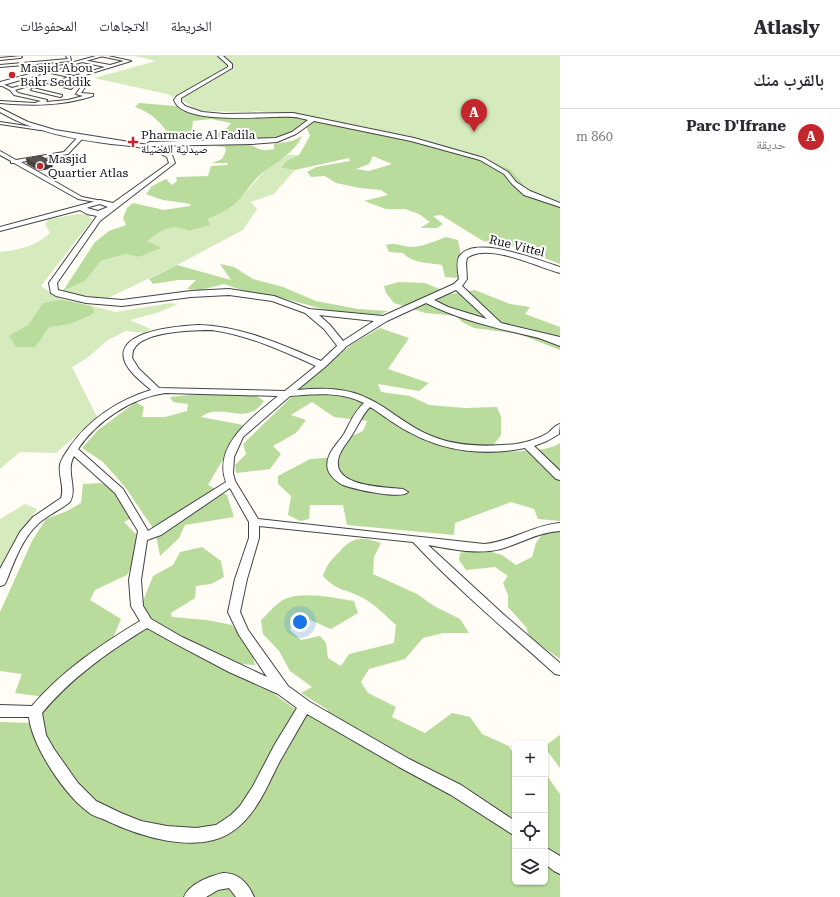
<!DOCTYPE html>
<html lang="ar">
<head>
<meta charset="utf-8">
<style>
  :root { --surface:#fff; --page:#f7f7f7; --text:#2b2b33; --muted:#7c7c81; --line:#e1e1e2; --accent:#c4262e }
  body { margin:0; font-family:"Roboto Serif","Noto Naskh Arabic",serif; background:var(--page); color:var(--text); direction:rtl }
  .controls { position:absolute; right:12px; bottom:12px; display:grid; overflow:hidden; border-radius:6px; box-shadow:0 1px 3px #0004 }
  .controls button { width:36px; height:36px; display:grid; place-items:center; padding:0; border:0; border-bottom:1px solid var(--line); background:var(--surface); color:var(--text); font:20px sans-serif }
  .you { position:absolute; left:300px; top:566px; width:14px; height:14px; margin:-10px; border:3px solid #fff; border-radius:50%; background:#1a73e8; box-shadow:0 0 0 6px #1a73e833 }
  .badge { display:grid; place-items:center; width:26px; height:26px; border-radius:50%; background:var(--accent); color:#fff; font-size:13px; font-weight:700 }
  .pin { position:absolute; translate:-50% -33px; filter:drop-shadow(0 1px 2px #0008) }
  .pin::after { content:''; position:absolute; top:21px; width:14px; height:12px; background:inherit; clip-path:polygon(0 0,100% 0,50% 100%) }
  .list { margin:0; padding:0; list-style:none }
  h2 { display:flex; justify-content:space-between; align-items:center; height:52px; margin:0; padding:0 16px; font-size:17px }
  h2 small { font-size:13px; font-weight:400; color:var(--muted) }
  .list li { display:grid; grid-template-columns:26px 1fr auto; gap:12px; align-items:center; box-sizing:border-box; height:56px; padding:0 16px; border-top:1px solid var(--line) }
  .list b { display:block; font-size:15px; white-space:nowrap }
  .list p { margin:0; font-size:13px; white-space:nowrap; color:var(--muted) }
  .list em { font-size:13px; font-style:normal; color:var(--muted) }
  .icon { flex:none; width:22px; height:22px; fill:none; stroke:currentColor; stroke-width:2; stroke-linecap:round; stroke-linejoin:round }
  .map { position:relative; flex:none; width:560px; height:841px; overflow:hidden; direction:ltr }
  header { display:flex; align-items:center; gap:24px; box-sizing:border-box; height:56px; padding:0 20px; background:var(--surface); border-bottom:1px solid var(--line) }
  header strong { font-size:19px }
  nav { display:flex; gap:22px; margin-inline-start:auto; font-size:14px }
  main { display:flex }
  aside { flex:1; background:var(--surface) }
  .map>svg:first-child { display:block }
</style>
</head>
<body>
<header>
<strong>Atlasly</strong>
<nav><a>الخريطة</a><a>الاتجاهات</a><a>المحفوظات</a></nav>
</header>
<main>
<aside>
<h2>بالقرب منك<small></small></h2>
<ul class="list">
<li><span class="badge">A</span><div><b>Parc D'Ifrane</b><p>حديقة</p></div><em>860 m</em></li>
</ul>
</aside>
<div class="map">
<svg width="560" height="841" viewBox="0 0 560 841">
  <rect width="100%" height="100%" fill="#fffdf5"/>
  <g fill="#d5ebbd">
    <path d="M135,0H560V146L528,134L510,114L476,98L421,83L356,69L295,58L256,55L251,56L199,55L183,45L167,38L94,22L156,5Z"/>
    <path d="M288,99H299L286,105L281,112L295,114L274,138L251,146L257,153L243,174L177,209L108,242L80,240L63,235L85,225L101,205L125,198L139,201L160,192L146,185C161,174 170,167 189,175L209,169L208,163L231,152L264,116L276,106Z"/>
    <path d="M78,158L88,159L92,164L41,230L60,243L43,247L28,269L10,280L16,291L44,280L50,271L71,268L95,257L92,250L115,256L171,247L178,248L157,257L130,264L151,273L144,277L126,275L108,284L87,302L72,311L97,361L56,397L20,396L0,413V196C19,194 36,190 50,177L45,168L49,163Z"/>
    <path d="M25,448L37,453L0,515V463Z"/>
  </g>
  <g fill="#b9dc9c" fill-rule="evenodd">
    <path d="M139,47L176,50L192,58L231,62L296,61L414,85L421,83L476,98L511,114L528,134L560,146V208L510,189L483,185L441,159L433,160L443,168L437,172H420L430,166L419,158L405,153H386L364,145L388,139L381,134L360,132L336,127L325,120L311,121L307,116L316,111L350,105L349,102L295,114L281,112L286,105L299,99L310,80L306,70L277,83L222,84L213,78L227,72L231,67L211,63L193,65L192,73L187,82L173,84C162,68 154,58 135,51ZM373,100L392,108L369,115L356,113L369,108Z"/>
    <path d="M302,80C293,100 272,107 257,122C248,131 241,144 230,152C223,156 215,160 208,163L210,169L189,175C170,167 162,174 147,185L161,192L139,201L125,198L101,205L85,225L63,235L95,186L109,175L126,169L123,162L127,152L133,147L164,154L190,150L191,148L163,144L146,138L152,130L166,123L172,129L177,125L176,121L208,120L211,110L228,109L227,107H212L222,103L226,95L225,91L213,90C225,89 237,87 249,89C261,92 258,96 274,93V88L292,85Z"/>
    <path d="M446,181L458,184L460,194L459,222L445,221L442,209C430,207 411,207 403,197L389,196L386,189C397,186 400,190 411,191C421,191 436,185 446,181Z"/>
    <path d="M220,208L234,211L253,223L283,231L316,245L358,253L388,255L375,261L337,257L279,241L247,236L224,228L201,234L187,233L196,224H178L153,228L149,223L177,209L231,224Z"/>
    <path d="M399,226L425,227L451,238L475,234L510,248L530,251L525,258L560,271V294L519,278L474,272L462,266L456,260L425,257L394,247L386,237L384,230Z"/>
    <path d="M60,243L92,250L95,257L71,268L50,271L35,291H16L9,280L28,269L43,247Z"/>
    <path d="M380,272L409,282L388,313L429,327L419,335L378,328L381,336L410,340L429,349L465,352L497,351L501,361V379L488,396C506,395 547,397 560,387V465L538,463L534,453L511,446L455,467L454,479L347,469L343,449H310L309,463L300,465L288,459L291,440L278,428V420L310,403L337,401L345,383L363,375L367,365L334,361L312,346L291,359L306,364L296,377L273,390L281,398L270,413L236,417L235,409L246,398L243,388L308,325L352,288Z"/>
    <path d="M200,338H254L264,345C246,372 222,345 201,361L243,369L208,429L227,439L234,461L185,469L179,482L160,500L155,475L125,431L103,406L82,392L98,374L136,346L144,351L142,361H165L187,355L188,348L173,346L170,341Z"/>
    <path d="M100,427L115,432L132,462L124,466L139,481L133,507L127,519L95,534L90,544L121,563L113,582L139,569V555L153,520L173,509L180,496L202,491L221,505L224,521L211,528L196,530L195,542L171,557L172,561L207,564L232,569L252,598L255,609L240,608L236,620L273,637L292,651L312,661L328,654L301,637L312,631L290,615L279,595L263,578L261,564C268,558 276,547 285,543C303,535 334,542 354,545L358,557L331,573L308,563L292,566L290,574L301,584L320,580L326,587L328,602L341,610L349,598L394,587L396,569C385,559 375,548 361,541C344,532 338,536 323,520C328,506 331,505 341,494C354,480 363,481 381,487L374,501L373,518L417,538L434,550L460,563L469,577H443L423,582L405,603L369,613L361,626L368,637L396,651L392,661L425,677L452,657L470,661L482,678L509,690L515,701V826H545V717L560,738V841H0V666L34,667L45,641L15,637L22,618L0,615V556L32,485L46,463L67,455L81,447L83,428Z"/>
    <path d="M560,472V603L530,582L526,571L508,551V539L503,527L508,520L495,511L466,514L459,504L460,497L478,492L502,499L516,509L532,501L536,487L545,474Z"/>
    <path d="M560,679V712L545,692V690Z"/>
  </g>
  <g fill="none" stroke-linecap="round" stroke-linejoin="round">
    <defs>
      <g id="minor">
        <path d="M21,0L22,1L20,2L0,4V2Z"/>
        <path d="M66,0H70L71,5L0,11V9L68,3Z"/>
        <path d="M100,0H108L131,5L79,21L90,24L81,37L93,38V40C62,50 32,50 0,47V45L35,47L41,45L14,39L10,34L0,29V27L12,32L37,25L25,22L26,20L54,26L69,21L46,16V14L74,20L105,11L82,6L83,4L110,9L124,5ZM75,22L85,25L76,38L83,40L68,44L46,46L47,44L18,37L15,34L42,26L71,33L73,31L59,27Z"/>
        <path d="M33,32L62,39V40L60,41L31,34Z"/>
        <path d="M0,66L40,72L42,73L40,74L0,68Z"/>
        <path d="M79,80L84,81L68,98L21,106L82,141L102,145V147L78,143L14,107H11V105L0,99V95L16,104L64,96Z"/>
        <path d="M198,269C242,270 282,289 321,305L339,288H345V292L325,311L297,334C321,332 346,331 369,343C390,353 407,370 429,379C456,391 487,391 516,388C527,386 538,383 548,377C552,374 555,369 560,368L559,378L547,385L534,390L560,415V424L556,423L525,392C486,400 444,396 409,376C395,369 383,359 370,351C361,360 357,372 350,382C346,388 341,394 339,400C329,431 384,431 403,433L408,436C402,444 353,433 343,429C337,426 330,420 328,414C324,399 337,389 344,378C350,367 354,356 364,347C340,335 315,338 290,340L243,381L234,401L233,417L235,425L258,463L484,488C511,486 533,469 560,467V475C539,476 521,487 501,493C477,499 452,493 428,489L503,558L560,607V619L555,618C507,575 457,533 413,486L259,470V482L247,523L240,556L248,574L288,630L310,646L409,703L461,729L515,765V780L451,739L399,711L307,658C298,674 289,689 280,705C267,730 257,758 233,775C198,800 138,780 103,763C97,761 91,759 87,755C64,738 32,690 29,661H0V649L32,650C62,615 100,589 140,565L131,550L129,524L138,475L115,437L74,400C65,415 78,432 70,446C60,454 48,459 39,467C22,482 14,506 6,526L4,529L0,530V513L20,476L33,461L61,442C65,431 58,420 60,409C61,403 66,397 69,392C88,364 118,344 151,334C142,326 127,315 124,303C117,274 181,270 198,269ZM212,274C248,279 283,295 316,310L285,335L159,332L139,313L132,302C133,299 132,295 134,293C143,275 194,274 212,274ZM165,337L278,340C254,360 212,389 226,426L148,475L123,433L78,393C97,365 131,342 165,337ZM230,432L249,466V482L235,523L228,556L239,579L267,621L182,581L151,563L143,550L141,524L147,484L161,479ZM147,572L174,587L229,616L278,638L297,652L275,688L253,730L240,750L231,759L216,769L196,772L167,770L141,765L121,757L96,745L78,727L54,693L46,679L42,657C71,622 108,596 147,572Z"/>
        <path d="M539,278H545L560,285V290L539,282Z"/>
        <path d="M545,791L560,800V818L554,815L545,808Z"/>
        <path d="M223,817C239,817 248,827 254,841H236L229,832L218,834L206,841H184C189,828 210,820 223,817Z"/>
      </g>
      <g id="tertiary">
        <path d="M96,0H103L0,30V26Z"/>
        <path d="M218,0H223L232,8V12L181,42V46L185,50L202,56L224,58L293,57L414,82L484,102L508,116L516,126L530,135L560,147V151L524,139L512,128L504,118L480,104L411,85L314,65L296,78L277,86L252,88L151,90L172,99L175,107L100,165L57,227L58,234L86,241L122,244L191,235L229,233L274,240L309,253L383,260L454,228L459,223C458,216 456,207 459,201C473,177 540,205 560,211V217C537,211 488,186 467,202L466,207L467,223L462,230L501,267L560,281V287C515,276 468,268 426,247L387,265L342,293L339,292L324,273L305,257L272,245L229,239L191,241L122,250L86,247L56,240L51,237L49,227L97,160L87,158L80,154L0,175V171L100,144L113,147L169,107L167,101C150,91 131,90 111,88C73,83 34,76 0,56V52L28,66L55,74L148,89V87L150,86L276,82L292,76L308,64C303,63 298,61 293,61C270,59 183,71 174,44L177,40L228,11V9ZM100,148L108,151L98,155L87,152L89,151ZM456,234L487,263L448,251L434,244ZM319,259L374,265L343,285L330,269Z"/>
      </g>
    </defs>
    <use href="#minor" stroke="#444" stroke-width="2"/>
    <use href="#tertiary" stroke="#444" stroke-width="2"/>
    <use href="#minor" fill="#fff" fill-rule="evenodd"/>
    <use href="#tertiary" fill="#fff" fill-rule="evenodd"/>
  </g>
  <path fill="#4d4742" d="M26,103L53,112L39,115L27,108Z"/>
  <path fill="#3f3936" d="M52,107L53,112L39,115L38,110Z"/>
  <path fill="#5a524d" stroke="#3f3936" d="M41,100L52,107L38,110L26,103Z"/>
  <g fill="#c4262e" stroke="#fff" stroke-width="1.5">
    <circle cx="12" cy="19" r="4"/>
    <path d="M131 80h4v4h4v4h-4v4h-4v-4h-4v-4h4z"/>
    <circle cx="40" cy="110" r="4"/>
  </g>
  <g text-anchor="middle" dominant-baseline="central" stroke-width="4" stroke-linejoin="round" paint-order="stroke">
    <g font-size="12" fill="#111" stroke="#fff" text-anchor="start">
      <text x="20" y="12">Masjid Abou<tspan x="20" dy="14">Bakr Seddik</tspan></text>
      <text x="141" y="79">Pharmacie Al Fadila<tspan x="141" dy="14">صيدلية الفضيلة</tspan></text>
      <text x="48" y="103">Masjid<tspan x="48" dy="14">Quartier Atlas</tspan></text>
    </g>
    <g font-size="12" fill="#111" stroke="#fff">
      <text transform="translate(517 190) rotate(14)">Rue Vittel</text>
    </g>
  </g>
</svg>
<div class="controls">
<button>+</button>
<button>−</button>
<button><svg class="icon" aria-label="locate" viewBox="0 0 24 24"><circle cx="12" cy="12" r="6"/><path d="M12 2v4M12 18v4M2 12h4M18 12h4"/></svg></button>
<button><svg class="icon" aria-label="layers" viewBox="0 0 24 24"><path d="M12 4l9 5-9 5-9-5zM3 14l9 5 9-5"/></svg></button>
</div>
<div class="you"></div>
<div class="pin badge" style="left:474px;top:76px">A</div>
</div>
</main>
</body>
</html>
